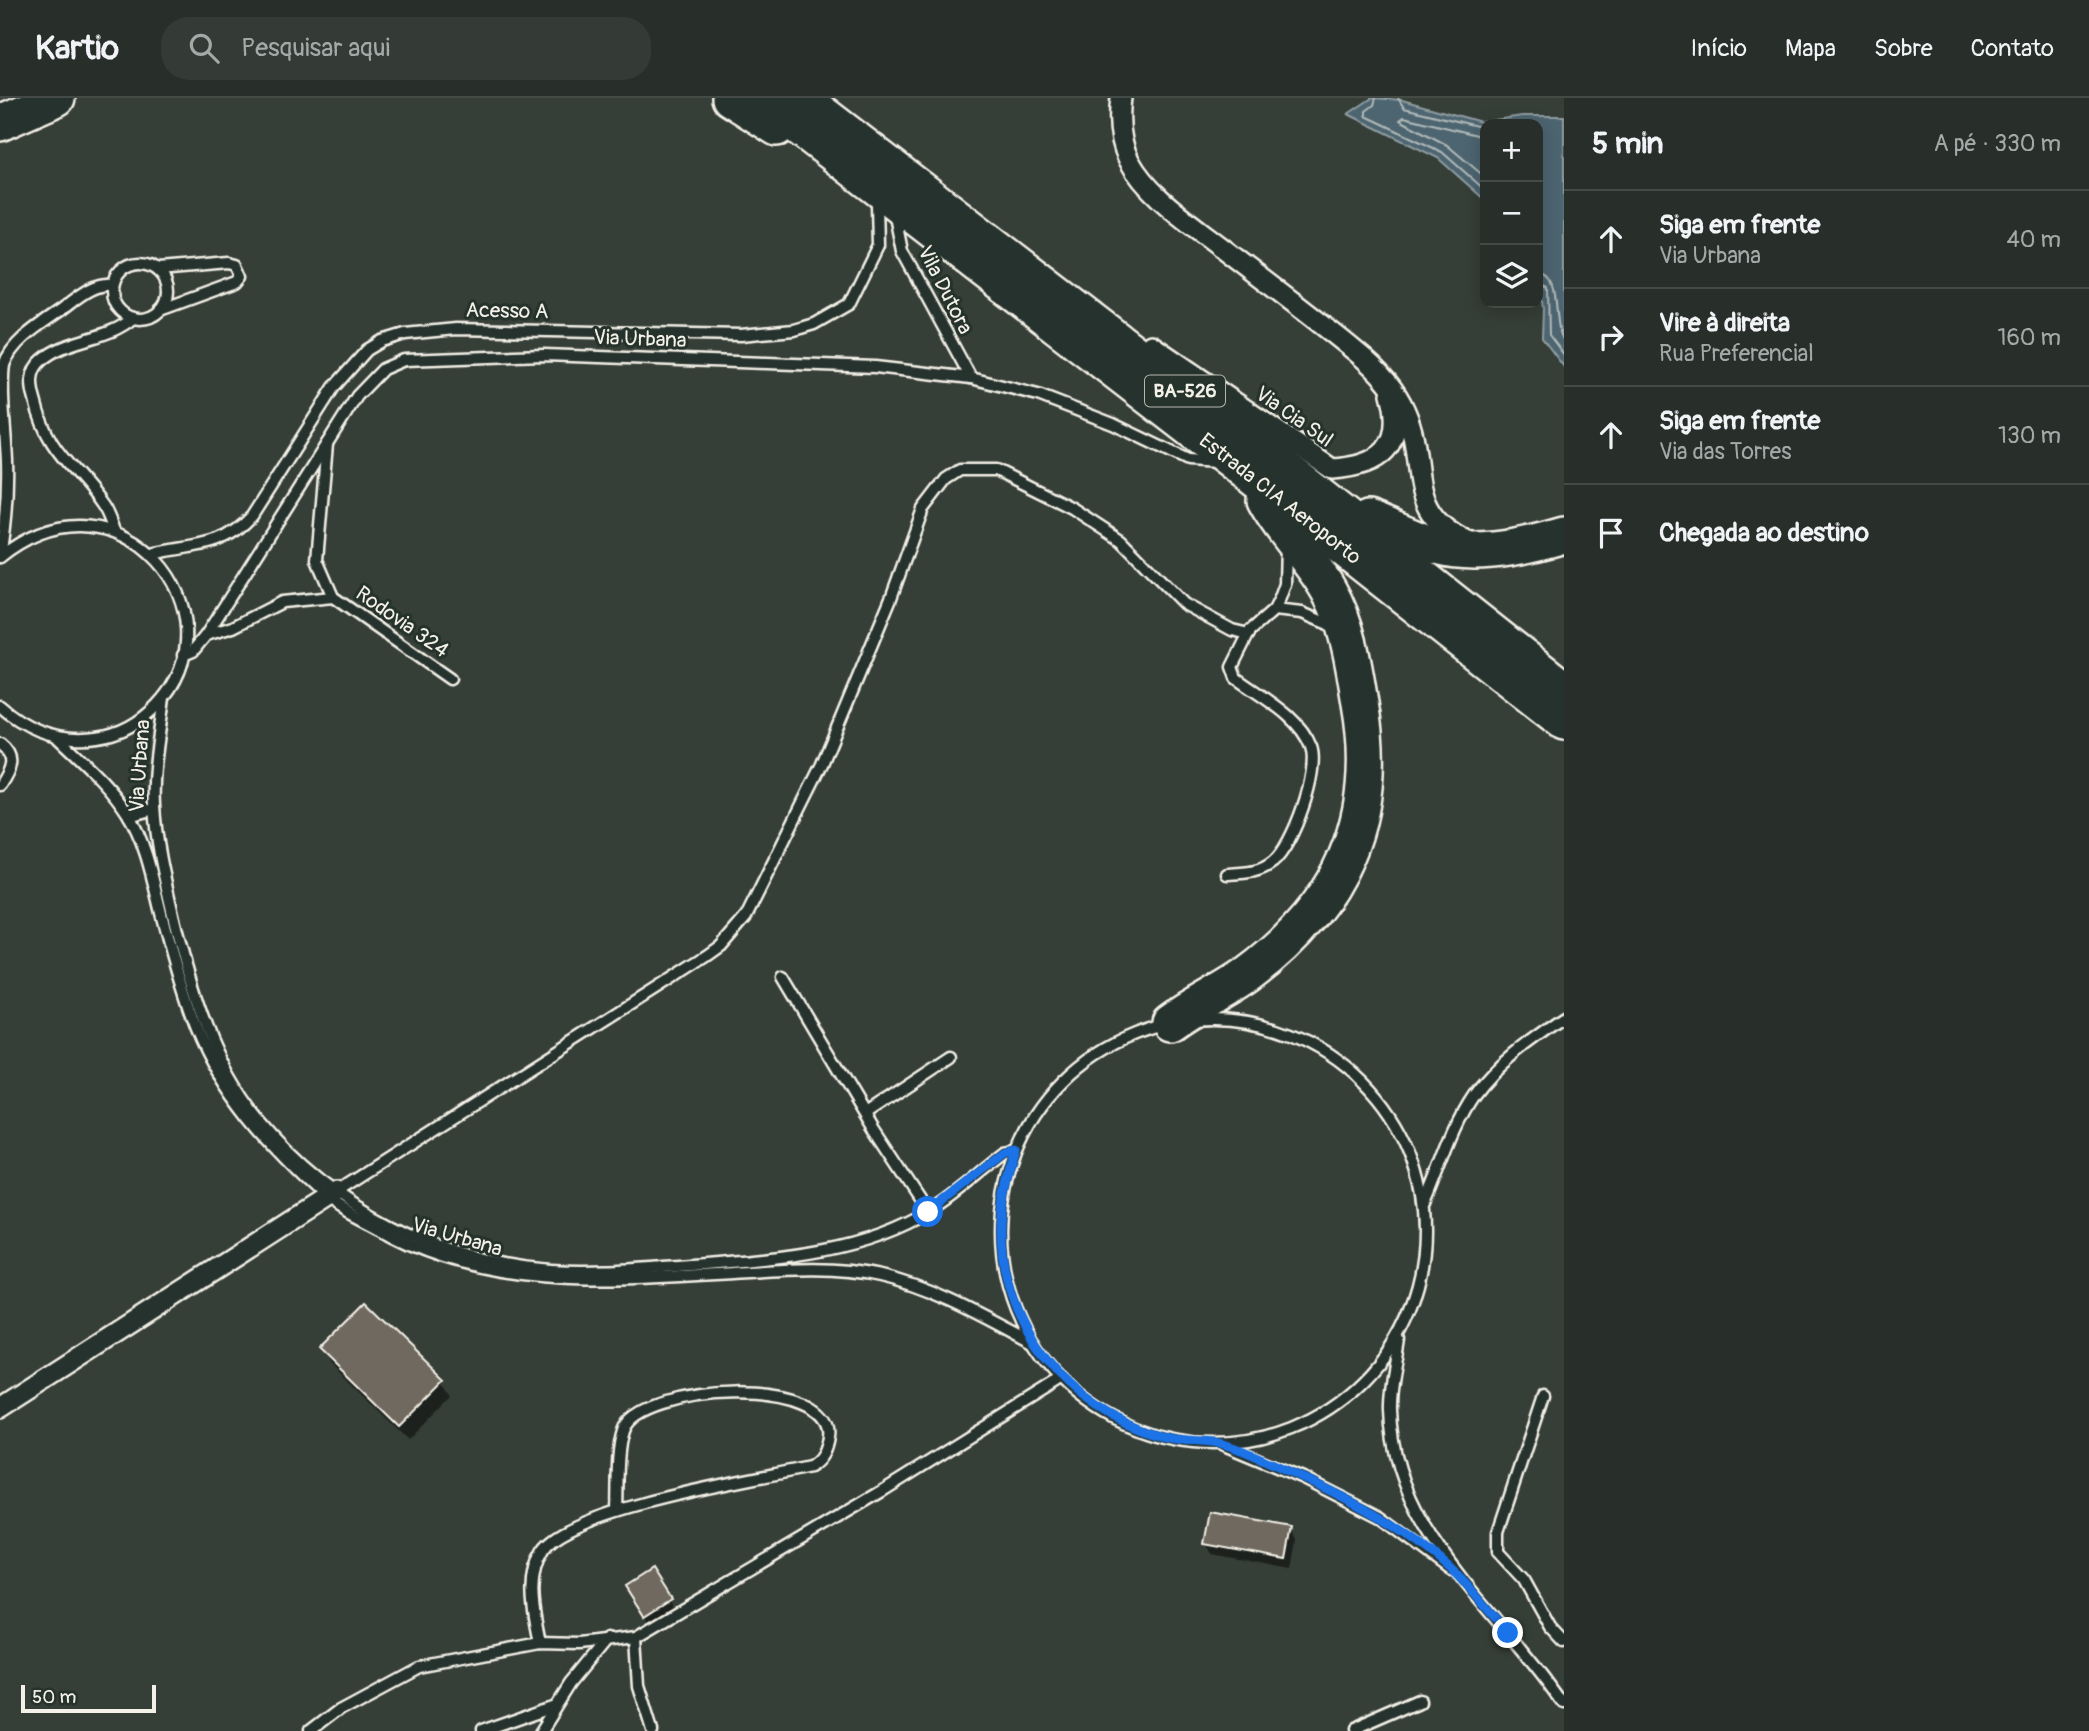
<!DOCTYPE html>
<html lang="pt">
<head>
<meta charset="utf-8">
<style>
  :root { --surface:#282e29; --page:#343a35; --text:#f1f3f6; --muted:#a5a8a8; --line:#444a46 }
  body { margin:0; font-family:Pangolin,sans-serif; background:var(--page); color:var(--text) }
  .controls { position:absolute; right:21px; top:21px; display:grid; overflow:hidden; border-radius:14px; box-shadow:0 4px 18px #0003 }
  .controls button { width:63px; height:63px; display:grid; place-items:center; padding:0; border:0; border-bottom:2px solid var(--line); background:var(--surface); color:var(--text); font:35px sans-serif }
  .scale { position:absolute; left:21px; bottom:18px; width:135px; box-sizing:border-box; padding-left:7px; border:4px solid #f4f1e8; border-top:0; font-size:19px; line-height:24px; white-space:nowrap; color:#f4f1e8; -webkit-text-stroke:5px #26332d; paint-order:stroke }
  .stop { position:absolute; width:21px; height:21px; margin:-16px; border:5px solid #1a73e8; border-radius:50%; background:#fff }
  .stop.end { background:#1a73e8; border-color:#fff; box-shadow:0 2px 7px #0008 }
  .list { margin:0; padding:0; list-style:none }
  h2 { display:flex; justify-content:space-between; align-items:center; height:91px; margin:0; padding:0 28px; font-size:30px }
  h2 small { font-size:23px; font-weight:400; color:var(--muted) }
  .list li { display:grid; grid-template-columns:46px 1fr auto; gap:21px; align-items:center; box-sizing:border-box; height:98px; padding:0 28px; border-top:2px solid var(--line) }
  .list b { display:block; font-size:26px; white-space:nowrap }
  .list p { margin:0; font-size:23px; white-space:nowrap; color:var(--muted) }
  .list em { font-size:23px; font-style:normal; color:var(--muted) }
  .icon { flex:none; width:38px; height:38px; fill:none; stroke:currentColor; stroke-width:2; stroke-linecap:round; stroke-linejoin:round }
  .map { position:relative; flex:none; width:1564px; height:1633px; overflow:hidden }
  header { display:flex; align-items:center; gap:42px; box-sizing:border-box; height:98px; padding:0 35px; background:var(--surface); border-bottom:2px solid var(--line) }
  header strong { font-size:33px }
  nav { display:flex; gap:38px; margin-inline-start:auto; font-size:24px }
  .search { width:490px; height:63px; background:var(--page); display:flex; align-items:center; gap:18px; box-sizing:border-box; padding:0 24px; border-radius:28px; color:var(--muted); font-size:26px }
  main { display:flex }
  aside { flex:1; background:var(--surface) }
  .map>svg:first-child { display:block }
</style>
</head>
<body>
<header>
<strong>Kartio</strong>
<div class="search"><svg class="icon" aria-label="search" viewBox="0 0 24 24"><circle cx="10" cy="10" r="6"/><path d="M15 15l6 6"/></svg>Pesquisar aqui</div>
<nav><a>Início</a><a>Mapa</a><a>Sobre</a><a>Contato</a></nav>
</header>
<main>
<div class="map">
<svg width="1564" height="1633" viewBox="0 0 1564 1633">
  <rect width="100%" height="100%" fill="#353e37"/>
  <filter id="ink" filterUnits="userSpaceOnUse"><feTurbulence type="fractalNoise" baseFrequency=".0143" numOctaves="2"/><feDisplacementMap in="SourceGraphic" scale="14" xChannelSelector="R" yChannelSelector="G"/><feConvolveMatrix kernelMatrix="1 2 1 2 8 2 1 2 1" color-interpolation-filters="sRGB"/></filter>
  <g filter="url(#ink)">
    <path fill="#4d6571" stroke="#909da1" stroke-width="2" d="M1372,0L1402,2L1481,24L1522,18H1564V269L1542,240L1543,211L1538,168V26H1485V102L1438,60L1348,16Z"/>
    <g fill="#0007">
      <path d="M322,1251L444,1283L452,1297L408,1342L330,1266Z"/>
      <path d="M1291,1431L1297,1442L1292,1471L1212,1456L1206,1445Z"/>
      <path d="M651,1474L673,1509L649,1524L627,1489Z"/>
    </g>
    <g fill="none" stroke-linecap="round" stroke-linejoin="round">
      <g stroke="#b1b9b8" stroke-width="2">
        <path d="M1376,0L1374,7L1366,13V18L1442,54L1485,92"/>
        <path d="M1398,0L1404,10L1485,30"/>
        <path d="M1485,39L1404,19L1400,22L1447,47L1485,79"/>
        <path d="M1538,176C1564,178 1551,224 1564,243"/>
        <path d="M1538,185L1548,190L1549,237L1564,257"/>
      </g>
    </g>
    <g fill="#70695e" stroke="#f4f1e8" stroke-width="2">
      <path d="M366,1204L446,1282L399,1329L319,1251Z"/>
      <path d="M1210,1414L1292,1429L1286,1461L1204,1446Z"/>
      <path d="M652,1471L671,1501L644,1518L625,1488Z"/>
    </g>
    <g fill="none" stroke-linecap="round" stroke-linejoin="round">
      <defs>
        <g id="lane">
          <path d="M895,118L902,153L971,280"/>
          <circle cx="140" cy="193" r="28"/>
          <path d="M158,171L229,165L237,167L242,178L237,184L160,212"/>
          <path d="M327,346L317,462L333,499L450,581"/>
          <path d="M114,433C111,425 108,415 103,408C75,367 48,357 35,302C31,288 29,273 42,262C67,240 107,243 133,220"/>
          <path d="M152,456C193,446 221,452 252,418L334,289L367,252L382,243L405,236L456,231L741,237L794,232L814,226L849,206L878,147L877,106"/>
          <path d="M0,459C121,362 244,516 157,607C141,624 120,636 97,639C60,644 28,633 0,608"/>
          <path d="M0,459C5,427 8,395 7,363C6,336 0,292 4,267C12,243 41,226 61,212C76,201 93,185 112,187"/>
          <path d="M1274,512L1302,515L1333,528"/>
          <path d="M206,537L233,529L282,504L333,499"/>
          <path d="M183,557L193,553L206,537L357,298L383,271L404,262L544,257L875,269L971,280L1038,297L1113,326L1188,362L1216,364"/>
          <path d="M164,599C160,634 152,672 154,707C156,747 166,786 175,825C192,894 213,966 259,1022C329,1108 440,1165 551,1172C593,1175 635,1171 678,1168C761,1161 856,1159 930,1113C957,1096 980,1074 1005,1055L1016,1053"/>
          <path d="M58,640C83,664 109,686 128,716C147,747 153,784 162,819C172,856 182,895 196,930C223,997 271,1050 324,1098C339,1112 361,1121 379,1131C486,1193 613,1182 732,1175C781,1172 831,1167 880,1178C934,1190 984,1219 1033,1245"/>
          <path d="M0,646C17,659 10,672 0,687"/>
          <path d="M129,718L154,711"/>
          <path d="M1227,776C1244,775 1260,775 1273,764C1293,748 1320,672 1311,649C1299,617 1261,599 1236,580L1232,569L1250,533L1274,512L1280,500L1285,486L1286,449"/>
          <path d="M783,879L874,1032L928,1114"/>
          <circle cx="1213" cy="1133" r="212"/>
          <path d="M865,1016L951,959"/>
          <path d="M336,1094L707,858L721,848L746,819L822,666L891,500L923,411L946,381L960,372H996L1072,410L1121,442L1184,506L1232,532L1249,536"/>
          <path d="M1425,1106C1441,1070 1452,1029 1474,997C1497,965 1532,941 1564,919"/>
          <path d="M1399,1242C1396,1265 1389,1289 1390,1312C1393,1436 1500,1512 1564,1607"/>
          <path d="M1543,1298L1498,1434V1454L1524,1482L1550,1529L1564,1544"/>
          <path d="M1219,1345L1303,1380L1380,1419L1451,1472"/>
          <path d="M636,1539L639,1588L653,1633"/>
          <path d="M540,1545C534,1515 525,1481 543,1452C570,1410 757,1381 810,1369C822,1362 826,1352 828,1339C838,1275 637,1286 623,1333C616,1354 618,1390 617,1413"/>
          <path d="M311,1633L341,1610L419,1568L540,1545L579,1546L636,1539L884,1392L1062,1281"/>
          <path d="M481,1633L555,1607"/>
          <path d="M541,1633L571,1585L607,1541"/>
          <path d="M1351,1633L1420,1603"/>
        </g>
        <g id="street">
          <path d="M1121,0C1118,22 1119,42 1129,62C1148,98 1189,124 1221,149C1265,183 1311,217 1355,253C1375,269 1395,289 1405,313C1429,367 1401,413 1468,444"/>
          <path d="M1151,247L1332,371C1380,368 1406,349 1391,296"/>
          <path d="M0,1310L336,1094"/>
        </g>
        <g id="highway">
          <path d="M730,0L777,30"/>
          <path d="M761,0L1232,363L1564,624"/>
          <path d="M802,0L1301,383L1564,591"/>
          <path d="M0,25L57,0"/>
          <path d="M1368,421C1397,431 1425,448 1456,452C1492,456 1530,447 1564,437"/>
          <path d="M1170,925C1194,907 1222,895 1247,877C1340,808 1381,721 1360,605C1354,568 1348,526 1329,493C1311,460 1282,435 1265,402"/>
        </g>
      </defs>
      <use href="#lane" stroke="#f4f1e8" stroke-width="15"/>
      <use href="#street" stroke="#f4f1e8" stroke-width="24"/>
      <use href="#highway" stroke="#f4f1e8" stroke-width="40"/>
      <use href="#lane" stroke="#26332d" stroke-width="10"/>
      <use href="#street" stroke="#26332d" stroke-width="19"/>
      <use href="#highway" stroke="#26332d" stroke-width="35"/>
    </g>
  </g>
  <g fill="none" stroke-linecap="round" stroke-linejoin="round" filter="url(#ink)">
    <path stroke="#1a73e8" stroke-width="9" d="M928,1114L1005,1055L1016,1052C1009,1078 1001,1103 1001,1130C1000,1227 1069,1313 1161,1338C1179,1344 1200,1341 1219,1345C1247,1352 1277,1368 1303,1380C1354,1403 1414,1435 1455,1475C1474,1494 1491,1515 1508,1535"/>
  </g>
  <g text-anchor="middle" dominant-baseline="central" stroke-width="6" stroke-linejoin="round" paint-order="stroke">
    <rect fill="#26332d" stroke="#b6b8b0" stroke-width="2" x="1145" y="277.5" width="80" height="31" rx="5"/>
    <g font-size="19" font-weight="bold" fill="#f4f1e8">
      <text x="1185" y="293">BA-526</text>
    </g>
    <g font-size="21" fill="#f4f1e8" stroke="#26332d">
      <text transform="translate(945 192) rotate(63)">Vila Dutora</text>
      <text transform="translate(507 213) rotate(1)">Acesso A</text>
      <text transform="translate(640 241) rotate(2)">Via Urbana</text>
      <text transform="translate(1294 319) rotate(35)">Via Cia Sul</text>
      <text transform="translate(1280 401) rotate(38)">Estrada CIA Aeroporto</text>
      <text transform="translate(402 524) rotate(35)">Rodovia 324</text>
      <text transform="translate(140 668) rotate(-86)">Via Urbana</text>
      <text transform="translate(457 1139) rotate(16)">Via Urbana</text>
    </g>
  </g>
</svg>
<div class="controls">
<button>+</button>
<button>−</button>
<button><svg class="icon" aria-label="layers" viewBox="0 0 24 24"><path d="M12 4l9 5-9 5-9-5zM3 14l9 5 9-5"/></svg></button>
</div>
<div class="scale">50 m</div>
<div class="stop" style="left:928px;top:1114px"></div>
<div class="stop end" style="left:1508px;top:1535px"></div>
</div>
<aside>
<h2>5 min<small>A pé · 330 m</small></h2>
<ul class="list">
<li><svg class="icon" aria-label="ahead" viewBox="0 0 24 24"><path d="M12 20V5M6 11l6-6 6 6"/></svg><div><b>Siga em frente</b><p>Via Urbana</p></div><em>40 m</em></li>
<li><svg class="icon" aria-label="right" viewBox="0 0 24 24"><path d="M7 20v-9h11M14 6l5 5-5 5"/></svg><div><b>Vire à direita</b><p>Rua Preferencial</p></div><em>160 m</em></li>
<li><svg class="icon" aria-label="ahead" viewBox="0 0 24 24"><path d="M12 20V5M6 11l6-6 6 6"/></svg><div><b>Siga em frente</b><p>Via das Torres</p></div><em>130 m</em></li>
<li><svg class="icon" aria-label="arrive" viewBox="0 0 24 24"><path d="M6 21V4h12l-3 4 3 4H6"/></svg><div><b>Chegada ao destino</b></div></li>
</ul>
</aside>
</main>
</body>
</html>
